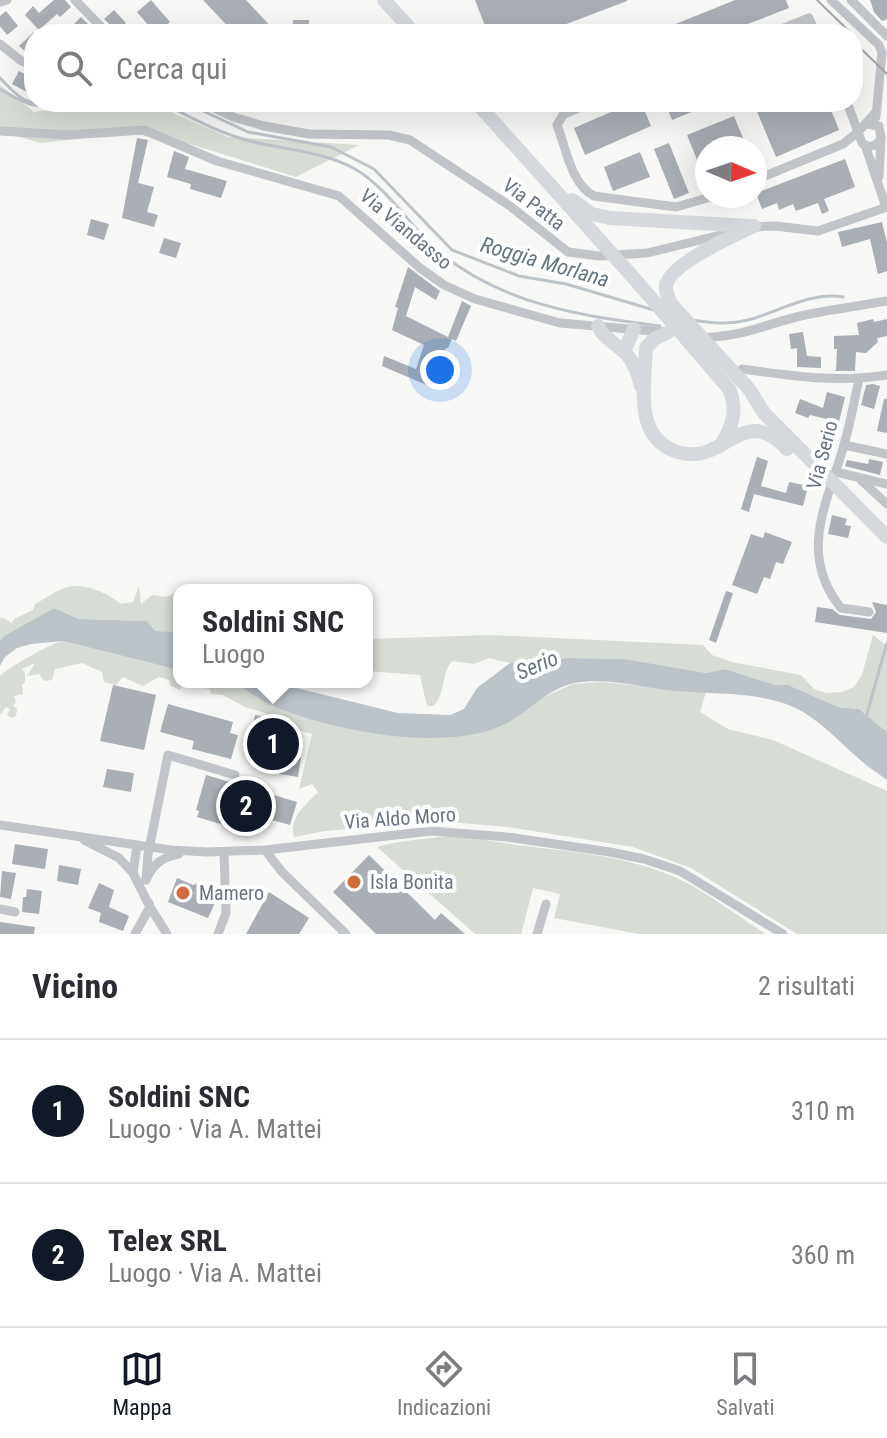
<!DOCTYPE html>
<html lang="it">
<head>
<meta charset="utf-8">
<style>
  :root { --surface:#fff; --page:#f2f2f3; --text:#2b2b33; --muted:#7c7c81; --line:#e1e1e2; --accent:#111827 }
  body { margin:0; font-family:"Roboto Condensed",sans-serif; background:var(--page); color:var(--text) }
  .compass { position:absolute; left:695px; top:136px; width:72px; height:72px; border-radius:50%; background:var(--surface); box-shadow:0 8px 32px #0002; rotate:92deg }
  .you { position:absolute; left:440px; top:370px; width:28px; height:28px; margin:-20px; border:6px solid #fff; border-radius:50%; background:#1a73e8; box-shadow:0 0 0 12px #1a73e833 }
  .badge { display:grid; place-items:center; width:52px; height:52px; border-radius:50%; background:var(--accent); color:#fff; font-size:26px; font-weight:700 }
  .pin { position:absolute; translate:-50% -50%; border:4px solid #fff; box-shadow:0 2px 8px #0006 }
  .popup { position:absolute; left:173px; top:584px; width:200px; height:104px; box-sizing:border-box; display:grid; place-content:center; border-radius:16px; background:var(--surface); filter:drop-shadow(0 2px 6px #0005); font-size:26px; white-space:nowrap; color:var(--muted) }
  .popup b { font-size:30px; color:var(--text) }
  .popup::after { content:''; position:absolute; left:50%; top:100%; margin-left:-16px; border:16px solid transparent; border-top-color:var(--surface) }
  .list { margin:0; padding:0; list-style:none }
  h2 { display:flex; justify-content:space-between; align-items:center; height:104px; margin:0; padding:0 32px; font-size:34px }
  h2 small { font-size:26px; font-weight:400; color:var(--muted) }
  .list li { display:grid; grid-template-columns:52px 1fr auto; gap:24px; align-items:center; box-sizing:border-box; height:144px; padding:0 32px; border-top:2px solid var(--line) }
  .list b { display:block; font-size:30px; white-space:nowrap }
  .list p { margin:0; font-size:26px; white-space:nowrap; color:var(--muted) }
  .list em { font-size:26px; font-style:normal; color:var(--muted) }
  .icon { flex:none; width:44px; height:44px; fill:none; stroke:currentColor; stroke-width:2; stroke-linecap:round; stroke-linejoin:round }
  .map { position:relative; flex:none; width:887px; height:934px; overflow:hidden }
  .search { position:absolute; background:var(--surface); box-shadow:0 8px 32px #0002; left:24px; right:24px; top:24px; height:88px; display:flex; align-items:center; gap:20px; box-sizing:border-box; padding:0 28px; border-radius:32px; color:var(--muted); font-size:30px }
  .sheet { height:392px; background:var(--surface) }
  nav { display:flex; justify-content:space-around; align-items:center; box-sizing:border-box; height:112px; border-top:2px solid var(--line); background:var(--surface); font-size:22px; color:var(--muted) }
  nav a { display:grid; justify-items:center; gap:4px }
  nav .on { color:var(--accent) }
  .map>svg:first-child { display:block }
</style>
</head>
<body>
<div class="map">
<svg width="887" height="934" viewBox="0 0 887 934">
  <rect width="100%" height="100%" fill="#f7f7f5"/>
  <g fill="#d7dcd4">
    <path d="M0,85L34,112L103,102H141L162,108L228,137L359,145L296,177L190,144L130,133L40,143L0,131Z"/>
    <path d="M139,586L141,604L152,595L166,597L179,591V632L154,631L147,621L79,619L54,608L4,636L0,641V619L2,617L12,623L14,619L33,610L35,604C45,599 55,591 65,588C82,581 108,593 121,604L133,602Z"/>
    <path d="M490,635L703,645L712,655L732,662L801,675L814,689L826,693L842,692L854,687L862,675L873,635L887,646V732L859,709L838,707L788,685H775L725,669L706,673L625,659L567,658L510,663L489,658L474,664L452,661C440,675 446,695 433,706H428L426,702L420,675L367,671V639Z"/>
    <path d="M63,641L179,670V682H233L272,706L318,721L502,725L537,700L573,684L601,682L706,692L700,712L728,729L773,740L887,791V934H797L691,868L633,847L508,827L436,821L325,831L294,837C289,818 305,805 318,792L312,784L299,789L312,734L279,724L265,713L245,707L223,695L211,694L210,689L190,686L184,682L180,690L171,686L169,680L159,677L143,686L123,677L116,685L104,682L102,672L82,663L55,669L52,680L44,681L39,674L27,676L35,663L22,669L25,673V682L22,685L23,694L14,696L16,702L13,706L17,708L16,716L11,718L7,715L10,709L6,707L0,715V676C7,668 53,642 63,641Z"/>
    <path d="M466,832L490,841C551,851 620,852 677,878C709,893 737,916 766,934H639L554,918L560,894L533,888L521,934H475L377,847C406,838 437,840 466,832Z"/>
  </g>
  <g fill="#bcc4ca">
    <path d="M54,608L79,619L147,621L155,631L179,632V670L63,641L31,644L17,648L5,657L0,666V641L4,636Z"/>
    <path d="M567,658L625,659L706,673L725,669L775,685H788L838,707L859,709L887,732V780C878,773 866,766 858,758C834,737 812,711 780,702C747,692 712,694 677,691C644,688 608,677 575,683C545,689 528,714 501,726C440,752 335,731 275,707C260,701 247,690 233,682H272L398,713L450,715L464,709L477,688L510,663Z"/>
  </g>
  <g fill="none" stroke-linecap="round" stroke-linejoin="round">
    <g stroke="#bcc4ca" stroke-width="3">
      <path d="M0,78C13,91 25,107 44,102"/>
      <path d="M0,89C32,109 40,109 77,102"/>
      <path d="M160,102C187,115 214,131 243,139C280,150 322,150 355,169C389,189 409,226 438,251C501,304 581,316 660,326"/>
      <path d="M184,102L248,132L331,147L374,169L452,250L519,276L566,284L654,310"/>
      <path d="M692,320C711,323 728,325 748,320C779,312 810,291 843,297"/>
      <path d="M866,717L887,643"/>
    </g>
  </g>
  <g fill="#a9afb5">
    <path d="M54,0H65L71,7L60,17L57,14L39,30L25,15L33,6L39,13Z"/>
    <path d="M151,0L170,22L156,34L137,12Z"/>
    <path d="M203,0H246L278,34H235Z"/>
    <path d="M475,0H627V1L540,34H488Z"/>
    <path d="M735,0H786L789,8L722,34H651Z"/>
    <path d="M870,0H887V19L882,21L874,12Z"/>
    <path d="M114,10L126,23L117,32L104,19Z"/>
    <path d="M6,11L18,26L7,35L0,26V16Z"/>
    <path d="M81,17L93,29L88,34H77L71,27Z"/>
    <path d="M293,20H309V34H292Z"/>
    <path d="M34,32V59L19,46Z"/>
    <path d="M19,71L34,79V96L12,84Z"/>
    <path d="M634,102H641L651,126L585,155L574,128Z"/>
    <path d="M665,102H716L672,120Z"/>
    <path d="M753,102H828L839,130L776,157Z"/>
    <path d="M734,116L747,148H707V184L687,135Z"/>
    <path d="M137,138L148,140L138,183L154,187L147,212L158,215L154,227L122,218Z"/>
    <path d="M669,143L689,193L674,199L654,149Z"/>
    <path d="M174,151L189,157L185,169L227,181L221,198L190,189L191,184L167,177Z"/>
    <path d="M640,152L650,177L613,191L604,167Z"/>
    <path d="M845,159L855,187L824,199L829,211L822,214L818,203L796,211L793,204L779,210L777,203L762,209L756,193Z"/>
    <path d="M91,219L109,224L104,240L87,235Z"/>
    <path d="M882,222L887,243V271L878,274L870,239L842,247L838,232Z"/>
    <path d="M164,238L181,243L176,258L159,253Z"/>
    <path d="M408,267L440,291L436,300L415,287L406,316L448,337L462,301L471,306L456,341L452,339L448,348H446L429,386L382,366L384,356L416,369L424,345L392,330L398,308L395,307Z"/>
    <path d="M873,319L874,322L887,319V336L877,338L878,342L866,353L856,352L855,371H834L836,370L837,349H834V336L859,335L857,323Z"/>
    <path d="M803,332L807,356L821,357V368L797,367V348L791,349L789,334Z"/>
    <path d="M873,384L880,386L874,409L861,405L866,385Z"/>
    <path d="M827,392L845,397L839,422L810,415L808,418L795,413L800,399L823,408Z"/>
    <path d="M884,399H887V433L877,431Z"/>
    <path d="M757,457L768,461L761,486L786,493L789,482L808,486L803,506L754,494L749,512L741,509Z"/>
    <path d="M869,459L883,462L880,475L845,466L847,460L868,464Z"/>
    <path d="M832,515L847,519L845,525L851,526L848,538L828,534Z"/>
    <path d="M765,532L792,542L783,564L776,562L770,579L764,577L757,594L732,585L751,534L763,538Z"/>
    <path d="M726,591L733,593L716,643L709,640Z"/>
    <path d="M872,602L887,605V633L815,622L817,607L832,609L840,615L871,619L876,612Z"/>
    <path d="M113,685L156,695L144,750L100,741Z"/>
    <path d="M168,704L233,722L230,733L238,735L231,759L192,749L194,741L160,732Z"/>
    <path d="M255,715L271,718L270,723L285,726V731L298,733L294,756L301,758L298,777L268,772L269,764L260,762V758L248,755Z"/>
    <path d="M107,769L134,773L131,792L103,787Z"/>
    <path d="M206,775L297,802L290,825L268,819L265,829L246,823L244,831L197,817L199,811L196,810Z"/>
    <path d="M15,844L48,849L45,869L12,864Z"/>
    <path d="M369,855L435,920L441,913L465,934H376L333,892Z"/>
    <path d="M59,865L81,869L78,885L57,881Z"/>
    <path d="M2,871L16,873L11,899L0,897Z"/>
    <path d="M177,878L193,885L200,882L205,891L218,896L208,918L168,902Z"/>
    <path d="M99,883L114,890L109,907L129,916L123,931L99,922L101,913L88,908Z"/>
    <path d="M27,889L42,891L39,914L22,912L23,897H26Z"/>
    <path d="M269,892L309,918L299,934H246Z"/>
    <path d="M0,922L35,927L34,934H0Z"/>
  </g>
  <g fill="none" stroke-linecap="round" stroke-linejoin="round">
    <g stroke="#c1c4c8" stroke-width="9">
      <path d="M75,0L108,34"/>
      <path d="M831,0L879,45L882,53"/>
      <path d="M851,0L887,36"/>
      <path d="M0,2L7,0"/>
      <path d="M769,34L809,18L816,34"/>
      <path d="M0,44L20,60L34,67"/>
      <path d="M201,102L233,117L264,126L309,134L389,135L410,140L510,206L568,252L599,256L647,253L729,233"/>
      <path d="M592,102L563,115L557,125C566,148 571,184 594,196L676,207L714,196"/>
      <path d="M876,117L882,53"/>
      <path d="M865,124L879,126L881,138C877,146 869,149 862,143L858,132L875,113"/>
      <path d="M0,131L68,135L144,130L217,161L339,196L420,268L444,285L475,299L560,323L665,332"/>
      <path d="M865,145L886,207"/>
      <path d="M879,177L881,138"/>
      <path d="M755,180L843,144L858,132L847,102"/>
      <path d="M751,227L775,226L818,231L887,207"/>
      <path d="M700,337C738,339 768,323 805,315C832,309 860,306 887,301"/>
      <path d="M742,369C791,376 838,383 887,375"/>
      <path d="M859,380C854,400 851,421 845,441C836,477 814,520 819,557C821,577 829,593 841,608L869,612"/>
      <path d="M844,445L887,454"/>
      <path d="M836,472L887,484"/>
      <path d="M861,480L887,504"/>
      <path d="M0,825L171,850L207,852L265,850L431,831L507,837L610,852L644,859L680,871L783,934"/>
      <path d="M84,840L119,858L133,873L150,907L167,934"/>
      <path d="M265,850L282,872L346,934"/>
      <path d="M133,873L137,845"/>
      <path d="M146,880L148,854L168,755L235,775"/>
      <path d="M146,880C153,864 162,857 179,854"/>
      <path d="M0,909L15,912"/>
      <path d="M135,934L150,907L149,903"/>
      <path d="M218,934L226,913L224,853"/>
      <path d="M537,934L546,904"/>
    </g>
    <g stroke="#d5d8dc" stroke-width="14">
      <path d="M384,0L415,34"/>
      <path d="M476,102L639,284L730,390C737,412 733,425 721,445"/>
      <path d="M572,200L592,214L610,218L750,226"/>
      <path d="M754,226C735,235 669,264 666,286C665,292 669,298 671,304L749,389L764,413L887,537"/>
      <path d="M598,326C604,338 612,341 622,350C632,358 638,373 641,386"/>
      <path d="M667,333L654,339L646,348C645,382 634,431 670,449C683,455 698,456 711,450C726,444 739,431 756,431C769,432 779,440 787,449"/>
      <path d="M624,351L634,329"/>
    </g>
    <g stroke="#a3a7ad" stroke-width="2">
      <path d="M817,0L852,34"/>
      <path d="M853,41L887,74"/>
    </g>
  </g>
  <g fill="#d16b3b" stroke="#fff" stroke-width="3">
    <circle cx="354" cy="882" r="8"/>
    <circle cx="183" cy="893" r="8"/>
  </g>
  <g text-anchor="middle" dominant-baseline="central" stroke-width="8" stroke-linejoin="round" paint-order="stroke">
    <g font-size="20" fill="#6a7583" stroke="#fff">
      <text transform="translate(534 204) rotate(37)">Via Patta</text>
      <text transform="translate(406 229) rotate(40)">Via Viandasso</text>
      <text transform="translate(822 455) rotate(-75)">Via Serio</text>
      <text transform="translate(400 818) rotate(-4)">Via Aldo Moro</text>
    </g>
    <g font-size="20" fill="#6a7583" stroke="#fff" text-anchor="start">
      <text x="370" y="882">Isla Bonita</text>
      <text x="199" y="893">Mamero</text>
    </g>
    <g font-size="22" font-style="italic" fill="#65767f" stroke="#fff">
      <text transform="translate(545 262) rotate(16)">Roggia Morlana</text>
      <text transform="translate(537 665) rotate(-23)">Serio</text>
    </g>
  </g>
</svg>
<svg class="compass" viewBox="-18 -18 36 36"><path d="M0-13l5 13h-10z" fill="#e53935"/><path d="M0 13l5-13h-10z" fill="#7c7c81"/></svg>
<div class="you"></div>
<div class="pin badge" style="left:273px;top:744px">1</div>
<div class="popup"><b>Soldini SNC</b>Luogo</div>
<div class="pin badge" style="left:246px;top:806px">2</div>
<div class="search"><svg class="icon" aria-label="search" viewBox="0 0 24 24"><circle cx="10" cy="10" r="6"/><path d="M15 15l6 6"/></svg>Cerca qui</div>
</div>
<section class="sheet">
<h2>Vicino<small>2 risultati</small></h2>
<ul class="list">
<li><span class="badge">1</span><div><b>Soldini SNC</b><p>Luogo · Via A. Mattei</p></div><em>310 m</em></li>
<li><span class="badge">2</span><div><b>Telex SRL</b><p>Luogo · Via A. Mattei</p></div><em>360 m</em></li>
</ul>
</section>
<nav>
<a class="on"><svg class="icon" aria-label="map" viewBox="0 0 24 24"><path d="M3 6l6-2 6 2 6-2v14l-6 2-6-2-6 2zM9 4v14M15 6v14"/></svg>Mappa</a>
<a><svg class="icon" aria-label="directions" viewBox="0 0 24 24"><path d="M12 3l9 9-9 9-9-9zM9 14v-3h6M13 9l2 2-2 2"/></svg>Indicazioni</a>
<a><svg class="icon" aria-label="saved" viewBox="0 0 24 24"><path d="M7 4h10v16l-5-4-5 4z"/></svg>Salvati</a>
</nav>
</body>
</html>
